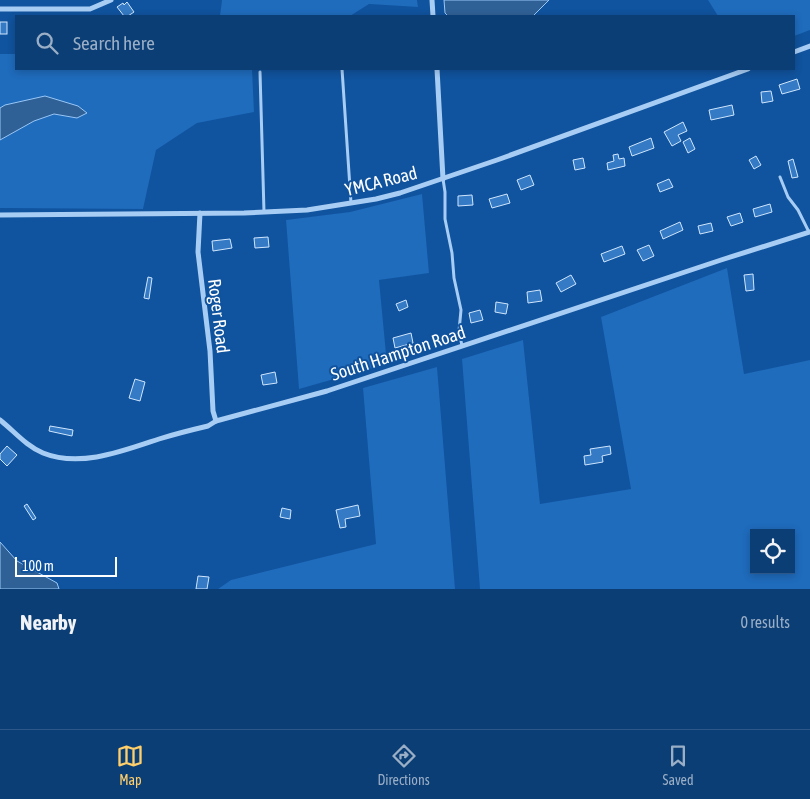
<!DOCTYPE html>
<html lang="en">
<head>
<meta charset="utf-8">
<style>
  :root { --surface:#0c3e76; --page:#15457b; --text:#f1f3f6; --muted:#9aaec5; --line:#2c5788; --accent:#ffcf6b }
  body { margin:0; font-family:"Asap Condensed",sans-serif; background:var(--page); color:var(--text) }
  .controls { position:absolute; right:15px; bottom:15px; display:grid; overflow:hidden; border-radius:0px; box-shadow:0 2px 8px #0003 }
  .controls button { width:45px; height:45px; display:grid; place-items:center; padding:0; border:0; border-bottom:1px solid var(--line); background:var(--surface); color:var(--text); font:25px sans-serif }
  .scale { position:absolute; left:15px; bottom:12px; width:102px; box-sizing:border-box; padding-left:5px; border:2px solid #fff; border-top:0; font-size:14px; line-height:18px; white-space:nowrap; color:#fff; -webkit-text-stroke:4px #10539e; paint-order:stroke }
  .list { margin:0; padding:0; list-style:none }
  h2 { display:flex; justify-content:space-between; align-items:center; height:65px; margin:0; padding:0 20px; font-size:21px }
  h2 small { font-size:16px; font-weight:400; color:var(--muted) }
  .icon { flex:none; width:28px; height:28px; fill:none; stroke:currentColor; stroke-width:2; stroke-linecap:round; stroke-linejoin:round }
  .map { position:relative; flex:none; width:810px; height:589px; overflow:hidden }
  .search { position:absolute; background:var(--surface); box-shadow:0 2px 8px #0003; left:15px; right:15px; top:15px; height:55px; display:flex; align-items:center; gap:12px; box-sizing:border-box; padding:0 18px; border-radius:0px; color:var(--muted); font-size:19px }
  .sheet { height:140px; background:var(--surface) }
  nav { display:flex; justify-content:space-around; align-items:center; box-sizing:border-box; height:70px; border-top:1px solid var(--line); background:var(--surface); font-size:14px; color:var(--muted) }
  nav a { display:grid; justify-items:center; gap:2px }
  nav .on { color:var(--accent) }
  .map>svg:first-child { display:block }
</style>
</head>
<body>
<div class="map">
<svg width="810" height="589" viewBox="0 0 810 589">
  <rect width="100%" height="100%" fill="#10539e"/>
  <g fill="#1f6bbc" fill-rule="evenodd">
    <path d="M222,0H417L418,7L369,4L350,16H220Z"/>
    <path d="M708,0H810V30L794,36V16H718Z"/>
    <path d="M0,54H16V69H252L254,112L197,123L156,150L143,209L0,208V140L34,121L54,114L77,118L87,113L5,105L0,108Z"/>
    <path d="M422,194L429,273L379,280L387,364L299,389L286,220L350,212Z"/>
    <path d="M727,268L744,374L810,360V589H480L462,359L523,340L540,504L631,489L601,317ZM754,533H791V570H754Z"/>
    <path d="M437,367L455,589H218L231,580L376,544L363,388Z"/>
  </g>
  <g fill="#2f6096" stroke="#99c8f8">
    <path d="M444,0H549L533,16H448L445,13Z"/>
    <path d="M45,96L78,106L87,113L77,118L54,114L34,121L0,140V108L5,105Z"/>
    <path d="M0,542L17,561L57,583L59,589H0Z"/>
  </g>
  <g fill="#347ac4" stroke="#d0e6fe">
    <path d="M127,2L134,12L128,16H124L117,7L123,3L124,5Z"/>
    <rect x="0" y="22" width="7" height="12"/>
    <path d="M797,79L800,89L782,94L779,85Z"/>
    <path d="M771,91L773,101L762,103L761,92Z"/>
    <path d="M732,105L734,115L711,120L709,110Z"/>
    <path d="M683,122L687,131L678,135L681,141L672,146L664,132Z"/>
    <path d="M651,138L654,148L632,156L629,147Z"/>
    <path d="M690,138L695,149L688,153L683,142Z"/>
    <path d="M618,154L619,159L624,158L625,166L608,170L607,163L614,161L613,155Z"/>
    <path d="M756,156L761,165L754,169L749,160Z"/>
    <path d="M583,158L585,168L575,170L573,160Z"/>
    <path d="M793,159L798,177L792,178L788,161Z"/>
    <path d="M530,175L534,185L521,190L517,180Z"/>
    <path d="M669,179L673,187L660,192L657,184Z"/>
    <path d="M507,194L510,203L492,208L489,199Z"/>
    <path d="M472,195L473,205L458,206V196Z"/>
    <path d="M770,204L772,212L755,217L753,209Z"/>
    <path d="M740,213L743,222L731,226L727,217Z"/>
    <path d="M680,222L683,230L663,239L660,231Z"/>
    <path d="M711,223L713,231L700,234L698,226Z"/>
    <path d="M268,237L269,247L255,248L254,238Z"/>
    <path d="M230,239L232,248L213,251L212,241Z"/>
    <path d="M649,245L654,256L643,261L637,250Z"/>
    <path d="M622,246L625,254L604,262L601,254Z"/>
    <path d="M753,274L754,290L746,291L744,275Z"/>
    <path d="M571,275L576,284L561,292L556,283Z"/>
    <path d="M148,277L152,278L149,299L144,298Z"/>
    <path d="M540,290L542,301L528,303L527,292Z"/>
    <path d="M406,300L408,307L399,311L396,304Z"/>
    <path d="M496,302L508,304L506,314L495,312Z"/>
    <path d="M480,310L483,320L471,323L469,313Z"/>
    <path d="M411,333L413,343L395,348L393,338Z"/>
    <path d="M275,372L277,383L263,385L261,375Z"/>
    <path d="M135,379L145,382L140,401L129,398Z"/>
    <path d="M50,426L73,430L72,436L49,431Z"/>
    <path d="M7,446L17,455L7,466L0,459V454Z"/>
    <path d="M610,446L611,454L602,456L603,462L585,465L584,456L591,455L590,449Z"/>
    <path d="M27,504L36,518L33,520L24,506Z"/>
    <path d="M358,505L360,516L345,519L346,527L340,528L336,510Z"/>
    <path d="M282,508L291,510L290,519L280,517Z"/>
    <path d="M198,576L209,577L207,589H196Z"/>
  </g>
  <g fill="none" stroke-linecap="round" stroke-linejoin="round">
    <g stroke="#a7cdf5" stroke-width="3">
      <path d="M342,69L351,203"/>
      <path d="M260,72L264,212"/>
      <path d="M780,177L788,197L798,210L809,232"/>
      <path d="M443,179L445,192V219L452,253L454,278L461,310L459,331L462,346"/>
    </g>
    <g stroke="#a7cdf5" stroke-width="5">
      <path d="M432,0L433,16"/>
      <path d="M0,9H90L111,0"/>
      <path d="M794,52L810,46"/>
      <path d="M437,69L443,179"/>
      <path d="M200,213L198,252L210,351L213,411L216,421"/>
      <path d="M0,215L244,213L307,210L376,199L400,193L497,160L748,69"/>
      <path d="M0,420C14,431 26,446 43,453C80,468 123,451 159,439C175,434 191,430 208,426L216,421L327,391L721,260L810,232"/>
    </g>
  </g>
  <g text-anchor="middle" dominant-baseline="central" stroke-width="4" stroke-linejoin="round" paint-order="stroke">
    <g font-size="18" fill="#fff" stroke="#10539e">
      <text transform="translate(381 181) rotate(-14)">YMCA Road</text>
      <text transform="translate(219 316) rotate(83)">Roger Road</text>
      <text transform="translate(398 353) rotate(-18)">South Hampton Road</text>
    </g>
  </g>
</svg>
<div class="controls">
<button><svg class="icon" aria-label="locate" viewBox="0 0 24 24"><circle cx="12" cy="12" r="6"/><path d="M12 2v4M12 18v4M2 12h4M18 12h4"/></svg></button>
</div>
<div class="scale">100 m</div>
<div class="search"><svg class="icon" aria-label="search" viewBox="0 0 24 24"><circle cx="10" cy="10" r="6"/><path d="M15 15l6 6"/></svg>Search here</div>
</div>
<section class="sheet">
<h2>Nearby<small>0 results</small></h2>
<ul class="list">
</ul>
</section>
<nav>
<a class="on"><svg class="icon" aria-label="map" viewBox="0 0 24 24"><path d="M3 6l6-2 6 2 6-2v14l-6 2-6-2-6 2zM9 4v14M15 6v14"/></svg>Map</a>
<a><svg class="icon" aria-label="directions" viewBox="0 0 24 24"><path d="M12 3l9 9-9 9-9-9zM9 14v-3h6M13 9l2 2-2 2"/></svg>Directions</a>
<a><svg class="icon" aria-label="saved" viewBox="0 0 24 24"><path d="M7 4h10v16l-5-4-5 4z"/></svg>Saved</a>
</nav>
</body>
</html>
